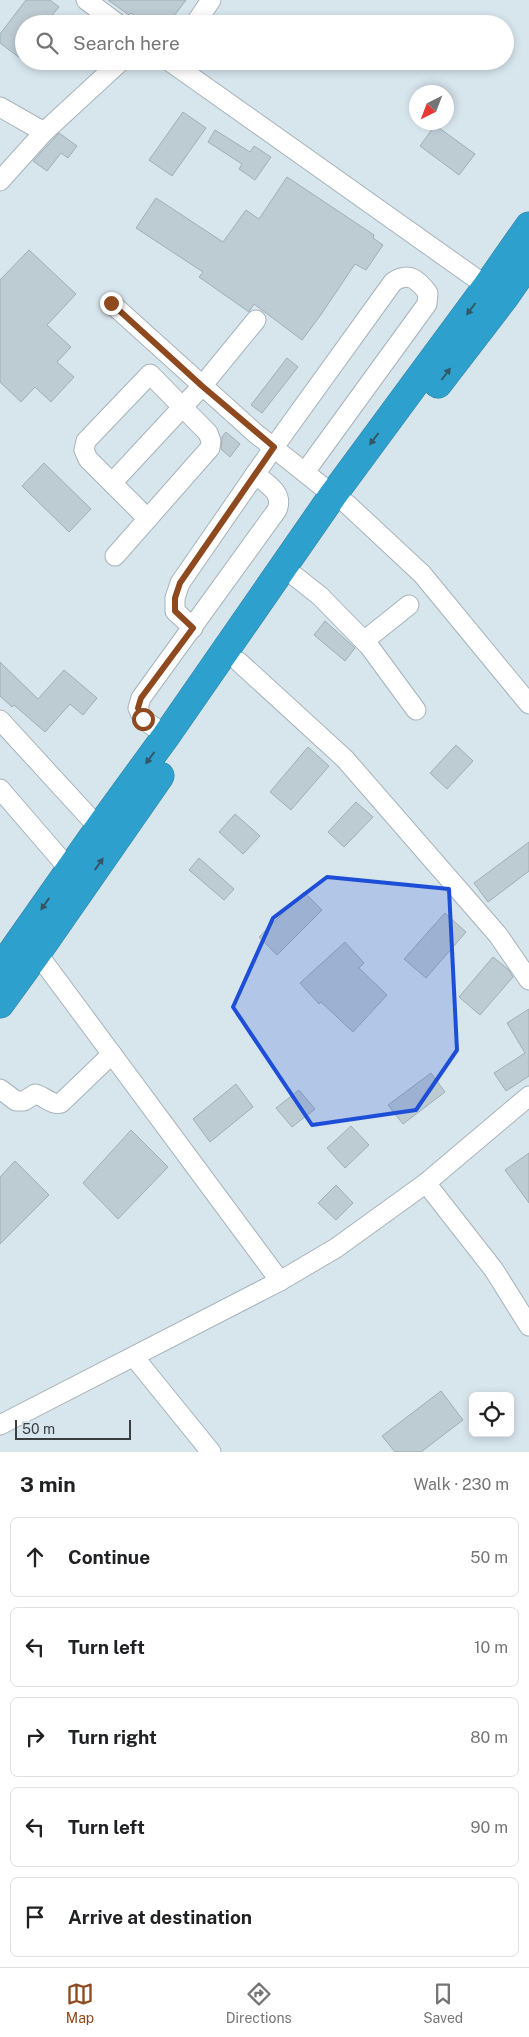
<!DOCTYPE html>
<html lang="en">
<head>
<meta charset="utf-8">
<style>
  :root { --surface:#fff; --page:#f6f6f6; --text:#202124; --muted:#757577; --line:#e0e0e0; --accent:#8e491f }
  body { margin:0; font-family:"Public Sans",sans-serif; background:var(--page); color:var(--text) }
  .controls { position:absolute; right:15px; bottom:15px; display:grid; overflow:hidden; border-radius:8px; box-shadow:0 2px 8px #0003 }
  .controls button { width:45px; height:45px; display:grid; place-items:center; padding:0; border:0; border-bottom:1px solid var(--line); background:var(--surface); color:var(--text); font:25px sans-serif }
  .compass { position:absolute; left:409px; top:85px; width:45px; height:45px; border-radius:50%; background:var(--surface); box-shadow:0 2px 8px #0003; rotate:222deg }
  .scale { position:absolute; left:15px; bottom:12px; width:116px; box-sizing:border-box; padding-left:5px; border:2px solid #383e41; border-top:0; font-size:14px; line-height:18px; white-space:nowrap; color:#383e41; -webkit-text-stroke:4px #d7e5ed; paint-order:stroke }
  .stop { position:absolute; width:15px; height:15px; margin:-11px; border:4px solid #8e491f; border-radius:50%; background:#fff }
  .stop.end { background:#8e491f; border-color:#fff; box-shadow:0 1px 5px #0008 }
  .list { margin:0; padding:0; list-style:none }
  h2 { display:flex; justify-content:space-between; align-items:center; height:65px; margin:0; padding:0 20px; font-size:21px }
  h2 small { font-size:16px; font-weight:400; color:var(--muted) }
  .list li { display:grid; grid-template-columns:32px 1fr auto; gap:15px; align-items:center; box-sizing:border-box; height:80px; margin:0 10px 10px; padding:0 10px; border:1px solid var(--line); border-radius:8px }
  .list b { display:block; font-size:19px; white-space:nowrap }
  .list em { font-size:16px; font-style:normal; color:var(--muted) }
  .icon { flex:none; width:28px; height:28px; fill:none; stroke:currentColor; stroke-width:2; stroke-linecap:round; stroke-linejoin:round }
  .map { position:relative; flex:none; width:529px; height:1452px; overflow:hidden }
  .search { position:absolute; background:var(--surface); box-shadow:0 2px 8px #0003; left:15px; right:15px; top:15px; height:55px; display:flex; align-items:center; gap:12px; box-sizing:border-box; padding:0 18px; border-radius:28px; color:var(--muted); font-size:19px }
  .sheet { height:515px; background:var(--surface) }
  nav { display:flex; justify-content:space-around; align-items:center; box-sizing:border-box; height:70px; border-top:1px solid var(--line); background:var(--surface); font-size:14px; color:var(--muted) }
  nav a { display:grid; justify-items:center; gap:2px }
  nav .on { color:var(--accent) }
  .map>svg:first-child { display:block }
</style>
</head>
<body>
<div class="map">
<svg width="529" height="1452" viewBox="0 0 529 1452">
  <rect width="100%" height="100%" fill="#d7e5ed"/>
  <g fill="#bdcbd2" stroke="#a0aeb5">
    <path d="M26,0H50L59,7L45,24H24V61L0,43V34Z"/>
    <path d="M108,0H186L168,24H145L131,13L129,15Z"/>
    <path d="M183,112L206,128L172,176L149,160Z"/>
    <path d="M435,125L475,154L459,175L420,146Z"/>
    <path d="M215,130L250,152L254,146L271,157L255,180L239,169L242,164L208,142Z"/>
    <path d="M59,133L77,146L68,158L61,153L47,171L33,161Z"/>
    <path d="M287,177L374,235L373,238L383,245L366,270L355,264L320,316L302,340L254,304L249,312L199,277L203,272L136,228L156,198L223,242L246,210L259,219Z"/>
    <path d="M29,250L76,294L47,325L71,347L57,362L74,377L51,402L35,387L21,402L0,382V280Z"/>
    <path d="M287,358L298,367L262,413L251,405Z"/>
    <path d="M226,432L240,444L230,457L221,449L222,437Z"/>
    <path d="M44,463L91,509L69,532L22,486Z"/>
    <path d="M325,621L355,648L345,661L314,635Z"/>
    <path d="M0,662L38,699L64,670L97,698L83,715L70,704L45,732L14,705L12,707L0,696Z"/>
    <path d="M456,745L473,761L447,789L430,773Z"/>
    <path d="M308,747L329,766L291,810L270,792Z"/>
    <path d="M356,802L373,817L344,847L328,832Z"/>
    <path d="M235,814L260,836L243,854L219,832Z"/>
    <path d="M529,842V871L488,902L474,883Z"/>
    <path d="M199,858L234,889L224,900L189,870Z"/>
    <path d="M304,892L322,910L277,955L259,937Z"/>
    <path d="M445,913L466,932L426,978L404,959Z"/>
    <path d="M345,942L364,963L359,968L387,995L353,1032L321,1002L319,1004L300,983Z"/>
    <path d="M493,957L509,970L513,977L480,1015L459,997Z"/>
    <path d="M529,1009V1076L506,1091L494,1073L525,1053L507,1023Z"/>
    <path d="M431,1073L445,1092L403,1124L388,1105Z"/>
    <path d="M236,1084L253,1107L210,1142L193,1119Z"/>
    <path d="M299,1090L315,1109L292,1127L276,1108Z"/>
    <path d="M351,1126L369,1145L345,1168L327,1148Z"/>
    <path d="M131,1130L168,1167L118,1219L83,1183Z"/>
    <path d="M529,1153V1203L505,1170Z"/>
    <path d="M15,1161L49,1195L0,1244V1177Z"/>
    <path d="M336,1185L353,1203L336,1220L318,1203Z"/>
    <path d="M441,1391L463,1420L421,1452H395L382,1436Z"/>
  </g>
  <g fill="none" stroke-linecap="round" stroke-linejoin="round">
    <defs>
      <g id="minor">
        <path d="M86,0L118,24"/>
        <path d="M195,24L211,0"/>
        <path d="M169,61L495,292"/>
        <path d="M0,107L44,132"/>
        <path d="M0,181L44,132L121,61"/>
        <path d="M111,303L255,433L333,495"/>
        <path d="M112,483L202,386L256,320"/>
        <path d="M347,504L422,574L529,704"/>
        <path d="M115,556L210,448L211,441L208,433L150,374L86,441L84,450L88,459L148,519"/>
        <path d="M296,577L320,596L369,646L416,710"/>
        <path d="M193,628L175,611V598L180,583L274,447L393,282C409,271 418,280 428,293L427,304L305,472"/>
        <path d="M364,641L409,605"/>
        <path d="M239,662L345,759L498,935L529,980"/>
        <path d="M0,720L99,828"/>
        <path d="M166,736L143,719L138,708L141,698L277,510C284,493 268,485 255,474"/>
        <path d="M0,789L69,869"/>
        <path d="M37,953L280,1281"/>
        <path d="M0,1089L16,1101H24L35,1094C45,1096 52,1106 61,1103L112,1054"/>
        <path d="M426,1183L494,1270L529,1326"/>
        <path d="M134,1357L211,1452"/>
        <path d="M0,1425L280,1281L336,1248L426,1183L529,1096"/>
      </g>
      <g id="highway">
        <path d="M438,384L504,298L529,262"/>
        <path d="M0,969L99,828L166,736L333,495L487,286L529,226"/>
        <path d="M0,1004L37,953L160,776"/>
      </g>
    </defs>
    <use href="#minor" stroke="#a6b3ba" stroke-width="21"/>
    <use href="#highway" stroke="#327e9c" stroke-width="29"/>
    <use href="#minor" stroke="#fff" stroke-width="19"/>
    <use href="#highway" stroke="#2ea0cd" stroke-width="28"/>
  </g>
  <defs><path id="oneway-solid" d="M-6-.8H1V-3.2L6.5 0L1 3.2V.8H-6Z" transform="scale(1.25)"/></defs>
  <g fill="#365664">
    <use href="#oneway-solid" transform="translate(471 309) rotate(127)"/>
    <use href="#oneway-solid" transform="translate(446 374) rotate(-53)"/>
    <use href="#oneway-solid" transform="translate(374 439) rotate(127)"/>
    <use href="#oneway-solid" transform="translate(150 758) rotate(126)"/>
    <use href="#oneway-solid" transform="translate(99 864) rotate(-55)"/>
    <use href="#oneway-solid" transform="translate(45 904) rotate(125)"/>
  </g>
  <g fill="none" stroke-linecap="round" stroke-linejoin="round">
    <path stroke="#8e491f" stroke-width="6" d="M111,303L202,386L274,447L180,583L175,598V611L193,628L141,698L138,708L143,719"/>
  </g>
  <path fill="#1d4ed8" fill-opacity="0.2" stroke="#1d4ed8" stroke-width="4" stroke-linejoin="round" d="M327,877L449,889L457,1050L416,1110L312,1125L233,1007L273,918Z"/>
</svg>
<div class="controls">
<button><svg class="icon" aria-label="locate" viewBox="0 0 24 24"><circle cx="12" cy="12" r="6"/><path d="M12 2v4M12 18v4M2 12h4M18 12h4"/></svg></button>
</div>
<svg class="compass" viewBox="-18 -18 36 36"><path d="M0-13l5 13h-10z" fill="#e53935"/><path d="M0 13l5-13h-10z" fill="#757577"/></svg>
<div class="scale">50 m</div>
<div class="stop" style="left:143px;top:719px"></div>
<div class="stop end" style="left:111px;top:303px"></div>
<div class="search"><svg class="icon" aria-label="search" viewBox="0 0 24 24"><circle cx="10" cy="10" r="6"/><path d="M15 15l6 6"/></svg>Search here</div>
</div>
<section class="sheet">
<h2>3 min<small>Walk · 230 m</small></h2>
<ul class="list">
<li><svg class="icon" aria-label="ahead" viewBox="0 0 24 24"><path d="M12 20V5M6 11l6-6 6 6"/></svg><div><b>Continue</b></div><em>50 m</em></li>
<li><svg class="icon" aria-label="left" viewBox="0 0 24 24"><path d="M17 20v-9H6M10 6l-5 5 5 5"/></svg><div><b>Turn left</b></div><em>10 m</em></li>
<li><svg class="icon" aria-label="right" viewBox="0 0 24 24"><path d="M7 20v-9h11M14 6l5 5-5 5"/></svg><div><b>Turn right</b></div><em>80 m</em></li>
<li><svg class="icon" aria-label="left" viewBox="0 0 24 24"><path d="M17 20v-9H6M10 6l-5 5 5 5"/></svg><div><b>Turn left</b></div><em>90 m</em></li>
<li><svg class="icon" aria-label="arrive" viewBox="0 0 24 24"><path d="M6 21V4h12l-3 4 3 4H6"/></svg><div><b>Arrive at destination</b></div></li>
</ul>
</section>
<nav>
<a class="on"><svg class="icon" aria-label="map" viewBox="0 0 24 24"><path d="M3 6l6-2 6 2 6-2v14l-6 2-6-2-6 2zM9 4v14M15 6v14"/></svg>Map</a>
<a><svg class="icon" aria-label="directions" viewBox="0 0 24 24"><path d="M12 3l9 9-9 9-9-9zM9 14v-3h6M13 9l2 2-2 2"/></svg>Directions</a>
<a><svg class="icon" aria-label="saved" viewBox="0 0 24 24"><path d="M7 4h10v16l-5-4-5 4z"/></svg>Saved</a>
</nav>
</body>
</html>
